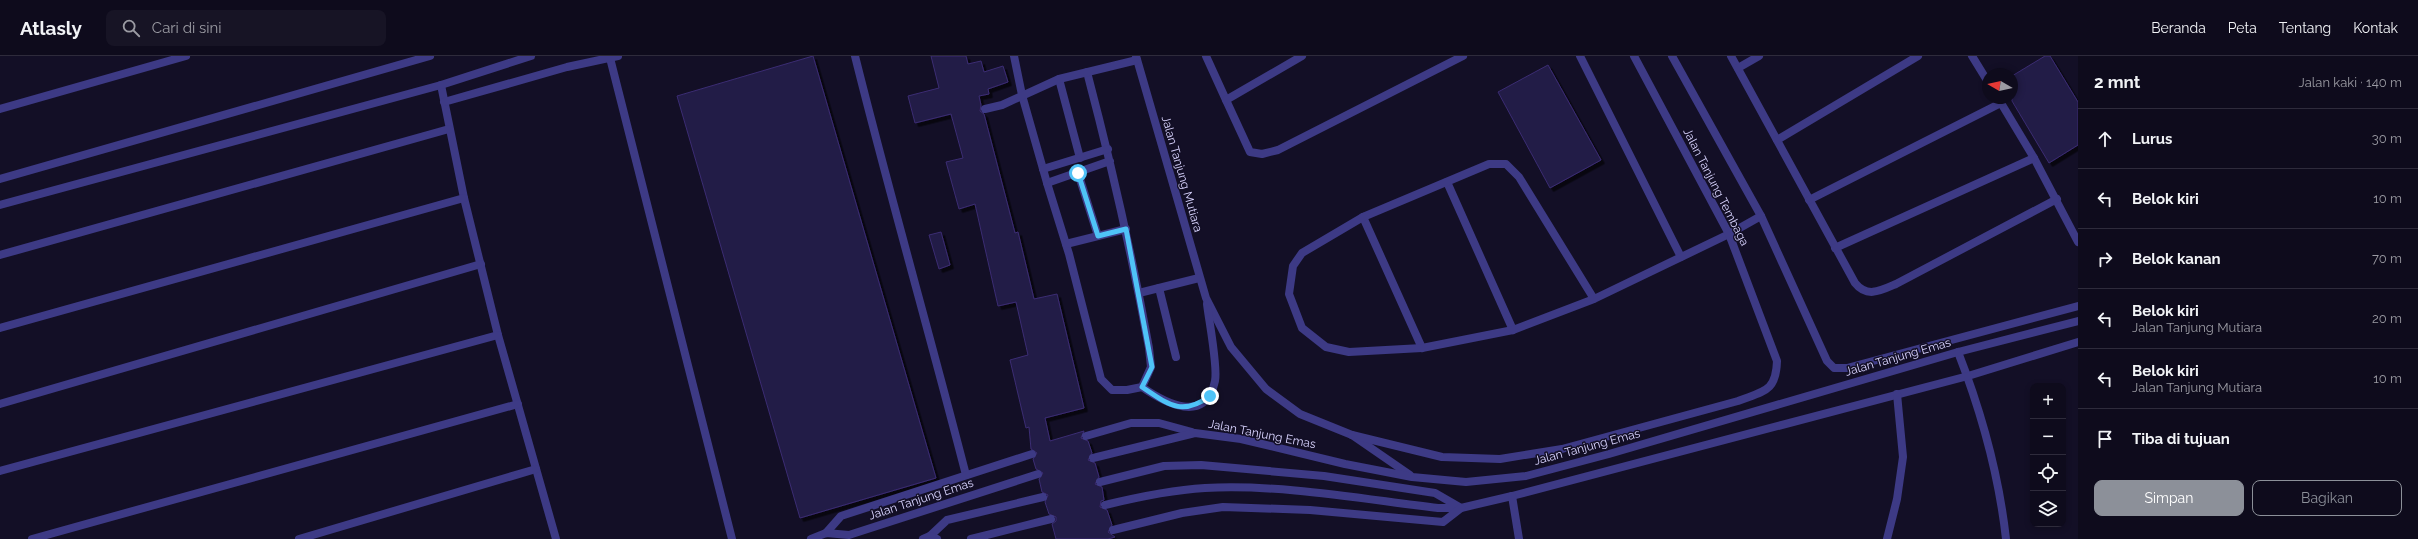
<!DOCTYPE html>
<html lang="id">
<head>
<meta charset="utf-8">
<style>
  :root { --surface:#0e0b1c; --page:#171425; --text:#f1f3f6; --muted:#9b9ba3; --line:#2e2b3b; --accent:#8c9099 }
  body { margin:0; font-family:Raleway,sans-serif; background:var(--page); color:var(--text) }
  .controls { position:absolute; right:12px; bottom:12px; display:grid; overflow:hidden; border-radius:8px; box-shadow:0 2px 6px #0003 }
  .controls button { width:36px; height:36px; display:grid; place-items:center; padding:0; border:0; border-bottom:1px solid var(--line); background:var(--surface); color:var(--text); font:20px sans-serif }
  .compass { position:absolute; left:1982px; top:12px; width:36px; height:36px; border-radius:50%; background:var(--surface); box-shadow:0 2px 6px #0003; rotate:279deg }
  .stop { position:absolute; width:12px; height:12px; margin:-9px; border:3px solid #4fc3f7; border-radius:50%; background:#fff }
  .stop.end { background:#4fc3f7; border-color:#fff; box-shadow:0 1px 4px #0008 }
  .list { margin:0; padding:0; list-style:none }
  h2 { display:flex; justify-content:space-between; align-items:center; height:52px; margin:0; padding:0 16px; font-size:17px }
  h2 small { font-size:13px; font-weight:400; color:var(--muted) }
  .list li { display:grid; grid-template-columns:26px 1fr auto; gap:12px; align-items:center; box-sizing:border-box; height:60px; padding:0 16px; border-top:1px solid var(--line) }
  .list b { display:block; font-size:15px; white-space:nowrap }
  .list p { margin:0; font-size:13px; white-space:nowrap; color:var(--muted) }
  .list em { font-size:13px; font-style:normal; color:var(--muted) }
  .actions { display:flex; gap:8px; padding:12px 16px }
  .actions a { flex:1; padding:9px 0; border:1px solid var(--accent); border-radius:8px; text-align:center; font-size:14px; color:var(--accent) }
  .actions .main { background:var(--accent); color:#fff }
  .icon { flex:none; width:22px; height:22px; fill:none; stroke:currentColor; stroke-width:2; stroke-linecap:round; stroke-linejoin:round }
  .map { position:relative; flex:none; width:2078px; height:483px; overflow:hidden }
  header { display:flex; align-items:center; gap:24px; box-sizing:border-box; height:56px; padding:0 20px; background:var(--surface); border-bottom:1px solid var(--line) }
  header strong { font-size:19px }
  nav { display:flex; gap:22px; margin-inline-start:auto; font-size:14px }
  .search { width:280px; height:36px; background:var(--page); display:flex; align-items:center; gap:10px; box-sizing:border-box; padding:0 14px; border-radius:8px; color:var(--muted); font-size:15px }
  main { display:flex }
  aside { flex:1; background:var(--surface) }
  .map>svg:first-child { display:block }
</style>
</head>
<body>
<header>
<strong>Atlasly</strong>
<div class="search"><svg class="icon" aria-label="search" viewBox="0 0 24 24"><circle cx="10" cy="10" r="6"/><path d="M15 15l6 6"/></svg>Cari di sini</div>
<nav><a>Beranda</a><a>Peta</a><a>Tentang</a><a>Kontak</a></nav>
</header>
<main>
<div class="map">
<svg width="2078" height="483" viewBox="0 0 2078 483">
  <defs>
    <filter id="shadow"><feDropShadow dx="3.5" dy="3.5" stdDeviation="0" flood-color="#0009"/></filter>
  </defs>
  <rect width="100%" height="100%" fill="#130f26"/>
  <g fill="#241b47" stroke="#3b2d73" filter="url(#shadow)">
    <path d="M813,0L936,422L800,462L677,40Z"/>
    <path d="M931,0H966L968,8L981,5L984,16L1003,10L1008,26L988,33L989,38L979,40L981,49L980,55L984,58L1015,177L1018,176L1034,243L1057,238L1084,352L1045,362L1050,385L1084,375L1081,382L1088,385L1092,397L1088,404L1095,407L1099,421L1095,428L1102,431L1104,444L1101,445L1100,451L1107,454L1112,469L1108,476L1115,481L1108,483H1056L1052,468L1056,465V461L1049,458L1045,446L1048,439L1042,436L1039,423L1043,417L1036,413L1033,403L1037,397L1031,393L1029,371L1026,372L1010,304L1028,299L1016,246L998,250L975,148L959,153L946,106L963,102L951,58L915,67L908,40L939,32Z"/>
    <path d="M2045,0H2050L2078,46V89L2049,107L2012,45V20Z"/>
    <path d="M1548,9L1601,104L1550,132L1498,36Z"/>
    <path d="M941,176L950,209L939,213L929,179Z"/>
  </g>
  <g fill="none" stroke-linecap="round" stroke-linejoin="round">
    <g stroke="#3d3a85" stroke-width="8">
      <path d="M855,0C890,140 930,279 966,419"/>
      <path d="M1014,0L1022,39L1047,127"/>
      <path d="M1136,0L1206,242L1231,291L1266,333L1300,358L1352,379L1410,419"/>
      <path d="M1206,0L1226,44"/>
      <path d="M1302,0L1226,44L1250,96L1262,98L1278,94L1463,0"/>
      <path d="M1580,0L1681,201"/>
      <path d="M1672,0L1761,160L1827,305L1834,312H1847L2078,250"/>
      <path d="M1731,0L1855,227C1867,242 1880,235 1896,228L2057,143"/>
      <path d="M1972,0L1988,26"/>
      <path d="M610,2L732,483"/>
      <path d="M1738,12L1759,0"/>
      <path d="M1087,16C1111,107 1132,199 1149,292L1151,311L1142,331L1127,334H1112L1101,323L1069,198L1047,127L1110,105"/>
      <path d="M1059,23L1080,102"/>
      <path d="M441,29L464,142L498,279L556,483"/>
      <path d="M1998,42L2034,102L2078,186"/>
      <path d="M444,46L567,11L618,0"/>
      <path d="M0,53L186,0"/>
      <path d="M985,53L1002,49L1059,23L1137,4"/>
      <path d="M1777,84L1918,0"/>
      <path d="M1043,113L1108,93"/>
      <path d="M1078,117L1098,180"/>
      <path d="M0,123L430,0"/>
      <path d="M1447,126L1513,274"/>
      <path d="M1809,144L2001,47"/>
      <path d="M0,149L441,29L531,0"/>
      <path d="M1363,161L1422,292"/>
      <path d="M1066,188L1126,173"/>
      <path d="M1835,192L2034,102"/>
      <path d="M0,199L449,73"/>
      <path d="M1159,232L1176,301"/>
      <path d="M1139,237L1199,222"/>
      <path d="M1594,243L1519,121L1506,108H1489L1363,161L1302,197L1293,210L1289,238L1302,272L1326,291L1349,296L1422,292L1513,274L1594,243L1729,178L1761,160"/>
      <path d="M0,272L464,142"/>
      <path d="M1958,296C1981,355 1999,420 2006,483"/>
      <path d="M1142,331C1165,347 1206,369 1215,325C1218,311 1209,265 1207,248"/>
      <path d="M0,348L481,208"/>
      <path d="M1352,379L1442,401L1500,403L1562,393L1738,345C1764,335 1776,336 1777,305L1729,178L1634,0"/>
      <path d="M1086,380L1131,367H1159L1192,376"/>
      <path d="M1093,402L1195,377L1241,383L1345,408L1412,421L1466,426L1526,420L1609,398L1958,296L2078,265"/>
      <path d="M0,415L498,279"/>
      <path d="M1100,426L1164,410L1201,409L1324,420L1435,437L1461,452L1512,440L1968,320L2078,286"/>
      <path d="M1512,440L1519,483"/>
      <path d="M1105,449C1138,441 1171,434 1205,432C1282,428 1362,443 1438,452H1460"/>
      <path d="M1113,474L1182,457L1223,451L1310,454L1443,466L1461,452"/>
      <path d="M826,477L841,460L1032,398"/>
      <path d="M930,480L947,464L1043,441"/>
      <path d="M32,483L518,348"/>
      <path d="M299,483L536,413"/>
      <path d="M811,483L826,477L849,479L1038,418"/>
      <path d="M923,483L930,480L937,483"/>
      <path d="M971,483L1051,463"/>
      <path d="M1887,483L1897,443L1903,401L1897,338"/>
    </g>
  </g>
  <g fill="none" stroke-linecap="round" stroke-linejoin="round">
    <path stroke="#4fc3f7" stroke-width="5" d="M1078,117L1098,180L1126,173L1152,311L1142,331C1168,348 1181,361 1210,340"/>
  </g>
  <g text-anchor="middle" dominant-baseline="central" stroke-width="3" stroke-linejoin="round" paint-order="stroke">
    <g font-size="12" fill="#d9d4ff" stroke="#130f26">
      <text transform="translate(1182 118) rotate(74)">Jalan Tanjung Mutiara</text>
      <text transform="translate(1716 131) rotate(63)">Jalan Tanjung Tembaga</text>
      <text transform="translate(1898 301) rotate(-16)">Jalan Tanjung Emas</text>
      <text transform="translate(1262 378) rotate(11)">Jalan Tanjung Emas</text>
      <text transform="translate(1587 391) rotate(-15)">Jalan Tanjung Emas</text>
      <text transform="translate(921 443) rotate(-18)">Jalan Tanjung Emas</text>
    </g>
  </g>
</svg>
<div class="controls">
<button>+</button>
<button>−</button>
<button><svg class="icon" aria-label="locate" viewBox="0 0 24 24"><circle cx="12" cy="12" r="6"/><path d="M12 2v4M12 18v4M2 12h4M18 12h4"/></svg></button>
<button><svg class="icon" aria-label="layers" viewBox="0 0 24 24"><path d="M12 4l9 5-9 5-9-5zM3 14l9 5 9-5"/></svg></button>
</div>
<svg class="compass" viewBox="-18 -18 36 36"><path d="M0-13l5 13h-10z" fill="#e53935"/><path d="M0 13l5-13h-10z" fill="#9b9ba3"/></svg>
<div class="stop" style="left:1078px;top:117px"></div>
<div class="stop end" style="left:1210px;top:340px"></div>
</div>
<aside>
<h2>2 mnt<small>Jalan kaki · 140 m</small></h2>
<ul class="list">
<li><svg class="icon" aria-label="ahead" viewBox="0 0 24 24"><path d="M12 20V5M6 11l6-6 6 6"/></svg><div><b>Lurus</b></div><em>30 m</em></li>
<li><svg class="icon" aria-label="left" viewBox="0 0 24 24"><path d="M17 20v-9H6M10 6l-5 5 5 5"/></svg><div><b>Belok kiri</b></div><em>10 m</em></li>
<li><svg class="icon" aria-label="right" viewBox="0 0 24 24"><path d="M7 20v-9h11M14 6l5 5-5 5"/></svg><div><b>Belok kanan</b></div><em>70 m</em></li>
<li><svg class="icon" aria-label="left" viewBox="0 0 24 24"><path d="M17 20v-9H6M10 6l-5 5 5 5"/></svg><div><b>Belok kiri</b><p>Jalan Tanjung Mutiara</p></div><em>20 m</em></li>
<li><svg class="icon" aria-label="left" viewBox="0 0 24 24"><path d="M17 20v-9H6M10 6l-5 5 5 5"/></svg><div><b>Belok kiri</b><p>Jalan Tanjung Mutiara</p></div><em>10 m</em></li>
<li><svg class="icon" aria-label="arrive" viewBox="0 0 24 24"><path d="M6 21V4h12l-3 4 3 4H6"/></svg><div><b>Tiba di tujuan</b></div></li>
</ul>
<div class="actions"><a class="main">Simpan</a><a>Bagikan</a></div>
</aside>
</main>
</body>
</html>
